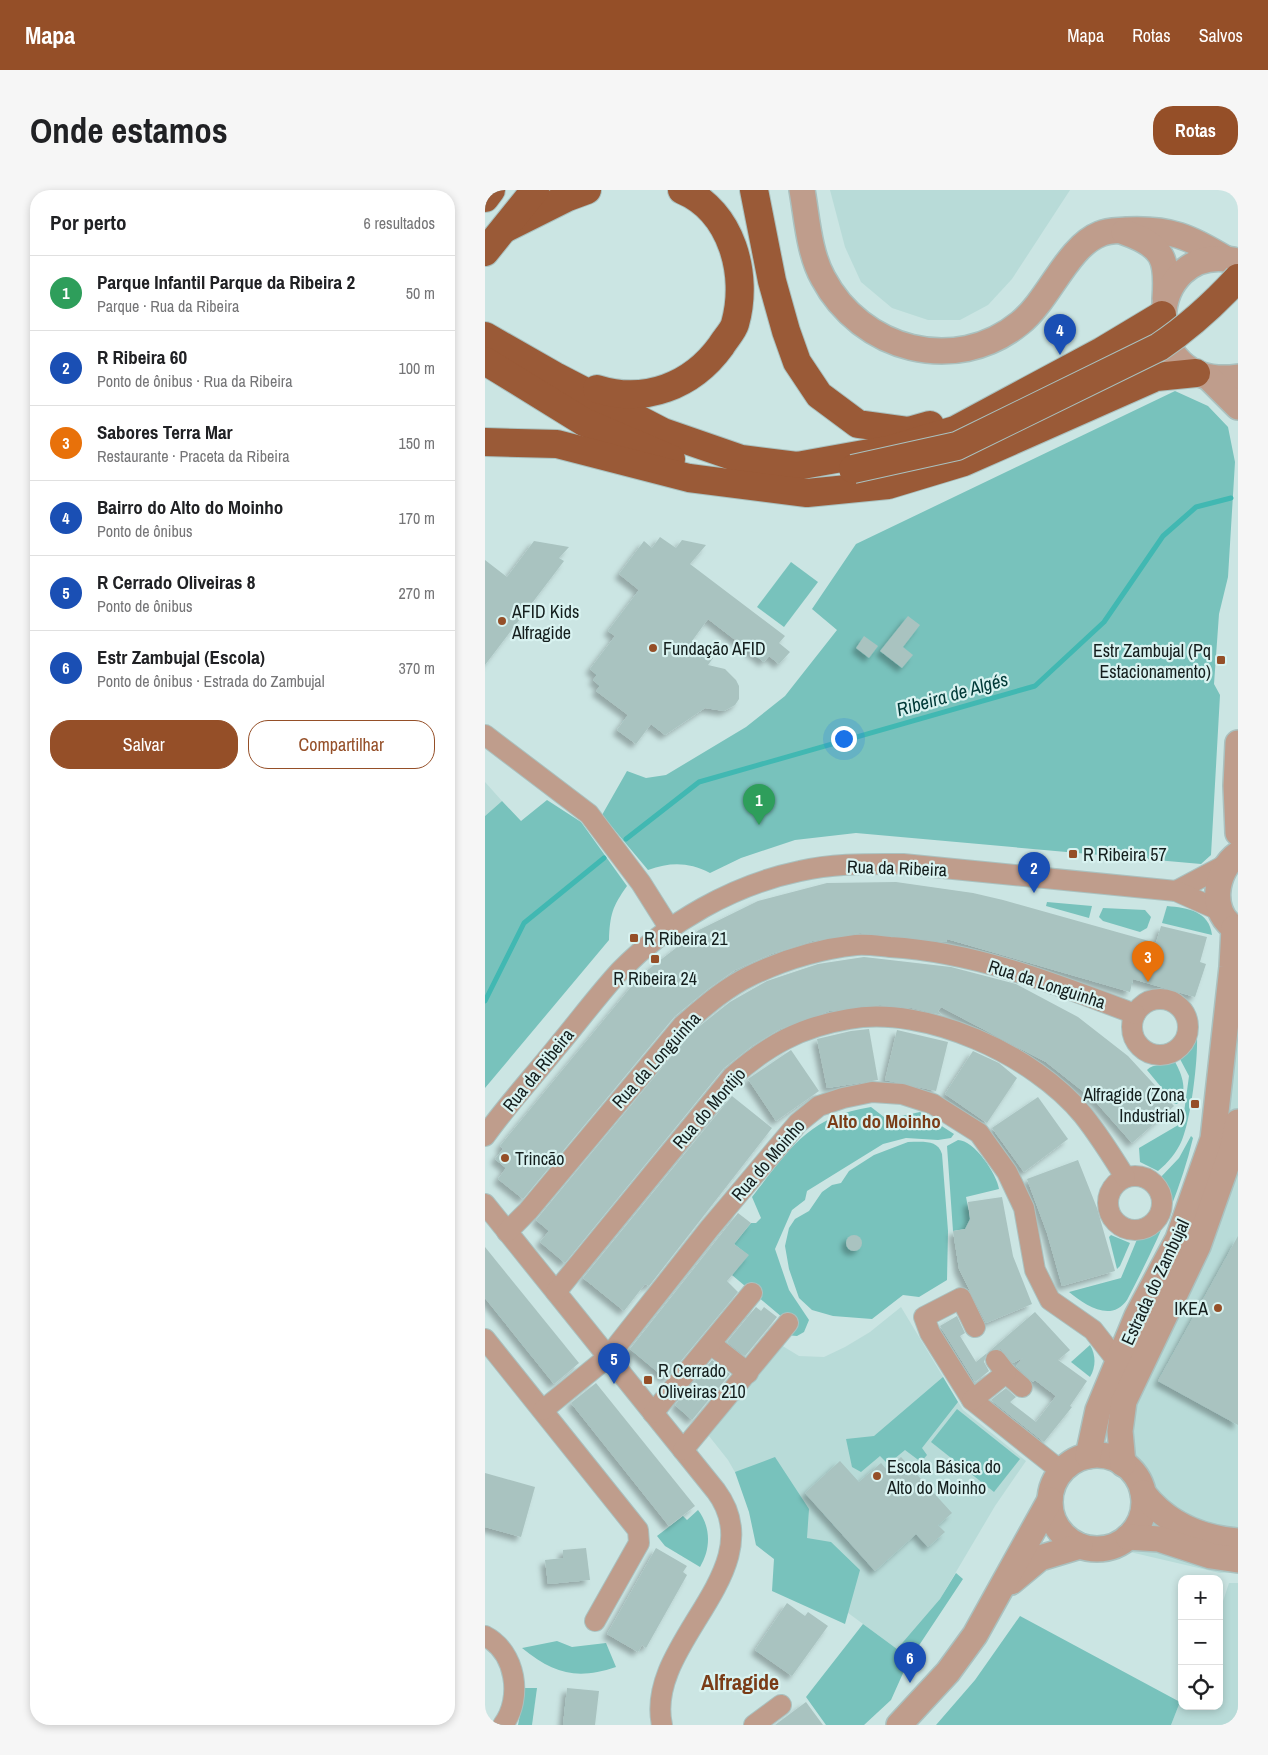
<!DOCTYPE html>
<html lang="pt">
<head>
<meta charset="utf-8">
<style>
  :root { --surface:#fff; --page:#f6f6f6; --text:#202124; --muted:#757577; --line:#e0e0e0; --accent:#954f28 }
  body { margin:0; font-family:"Archivo Narrow",sans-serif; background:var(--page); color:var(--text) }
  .controls { position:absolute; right:15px; bottom:15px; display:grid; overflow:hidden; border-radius:10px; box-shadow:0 2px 8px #0003 }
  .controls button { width:45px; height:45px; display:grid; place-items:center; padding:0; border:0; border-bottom:1px solid var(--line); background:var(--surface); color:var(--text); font:25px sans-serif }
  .you { position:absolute; left:358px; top:548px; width:18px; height:18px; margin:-12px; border:4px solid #fff; border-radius:50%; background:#1a73e8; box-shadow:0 0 0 8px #1a73e833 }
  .badge { display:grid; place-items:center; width:32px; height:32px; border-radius:50%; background:var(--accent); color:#fff; font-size:16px; font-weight:700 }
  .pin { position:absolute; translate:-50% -41px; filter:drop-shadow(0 1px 2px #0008) }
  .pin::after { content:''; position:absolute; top:26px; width:18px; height:15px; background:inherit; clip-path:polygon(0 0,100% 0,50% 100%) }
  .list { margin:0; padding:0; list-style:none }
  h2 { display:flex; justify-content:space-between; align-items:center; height:65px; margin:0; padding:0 20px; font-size:21px }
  h2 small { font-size:16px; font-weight:400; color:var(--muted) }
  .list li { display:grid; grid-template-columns:32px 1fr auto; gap:15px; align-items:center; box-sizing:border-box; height:75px; padding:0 20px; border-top:1px solid var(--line) }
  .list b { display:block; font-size:19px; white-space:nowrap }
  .list p { margin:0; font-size:16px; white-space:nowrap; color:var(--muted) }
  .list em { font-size:16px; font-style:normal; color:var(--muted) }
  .actions { display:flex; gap:10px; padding:15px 20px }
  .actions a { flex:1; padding:11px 0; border:1px solid var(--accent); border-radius:20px; text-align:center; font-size:18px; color:var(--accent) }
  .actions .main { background:var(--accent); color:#fff }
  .icon { flex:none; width:28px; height:28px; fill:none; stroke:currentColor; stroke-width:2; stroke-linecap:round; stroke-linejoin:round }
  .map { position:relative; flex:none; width:753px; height:1535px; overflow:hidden; border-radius:20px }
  header { display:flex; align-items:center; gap:30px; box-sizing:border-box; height:70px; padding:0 25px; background:var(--accent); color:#fff }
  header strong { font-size:24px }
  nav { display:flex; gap:28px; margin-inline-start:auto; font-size:18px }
  .intro { display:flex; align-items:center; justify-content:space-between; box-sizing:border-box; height:120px; padding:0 30px }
  h1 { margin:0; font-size:35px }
  .button { padding:12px 22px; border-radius:20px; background:var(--accent); color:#fff; font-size:18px; font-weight:700 }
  main { display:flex; gap:30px; padding:0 30px }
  aside { flex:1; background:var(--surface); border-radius:20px; box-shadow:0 2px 8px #0003 }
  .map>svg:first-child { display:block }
</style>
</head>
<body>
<header>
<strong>Mapa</strong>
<nav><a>Mapa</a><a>Rotas</a><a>Salvos</a></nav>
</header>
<div class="intro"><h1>Onde estamos</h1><a class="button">Rotas</a></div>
<main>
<aside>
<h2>Por perto<small>6 resultados</small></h2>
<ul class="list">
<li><span class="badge" style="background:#2e9e5b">1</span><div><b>Parque Infantil Parque da Ribeira 2</b><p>Parque · Rua da Ribeira</p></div><em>50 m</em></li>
<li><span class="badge" style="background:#1a4fb4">2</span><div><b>R Ribeira 60</b><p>Ponto de ônibus · Rua da Ribeira</p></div><em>100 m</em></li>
<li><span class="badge" style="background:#e8710a">3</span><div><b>Sabores Terra Mar</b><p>Restaurante · Praceta da Ribeira</p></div><em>150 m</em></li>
<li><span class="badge" style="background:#1a4fb4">4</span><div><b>Bairro do Alto do Moinho</b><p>Ponto de ônibus</p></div><em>170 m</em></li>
<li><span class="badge" style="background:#1a4fb4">5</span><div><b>R Cerrado Oliveiras 8</b><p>Ponto de ônibus</p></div><em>270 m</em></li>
<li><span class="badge" style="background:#1a4fb4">6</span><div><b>Estr Zambujal (Escola)</b><p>Ponto de ônibus · Estrada do Zambujal</p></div><em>370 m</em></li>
</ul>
<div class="actions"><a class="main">Salvar</a><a>Compartilhar</a></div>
</aside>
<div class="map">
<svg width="753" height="1535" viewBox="0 0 753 1535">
  <defs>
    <filter id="shadow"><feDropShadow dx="-4.5" dy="4.5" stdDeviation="2.5" flood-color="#0004"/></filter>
  </defs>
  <rect width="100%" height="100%" fill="#cbe5e3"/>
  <g fill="#b8dbd8">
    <path d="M345,0H585L527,89L503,115L475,130H443L407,118L376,92L360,57Z"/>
    <path d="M0,592L17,611L0,626Z"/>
    <path d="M753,844V1382L735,1383L645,1362L653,1314L625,1272L626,1221L743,913Z"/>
    <path d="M416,1117L478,1220L541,1271L510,1316L455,1409L412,1459L271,1355L270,1341L255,1291L243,1270L224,1246L296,1155L314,1166L339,1167L360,1157L385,1142Z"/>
    <path d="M744,1393H753V1535H686L697,1507V1516H734V1423Z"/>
  </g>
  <g fill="#78c2bc">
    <path d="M690,201L723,216L743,237L750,272L743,387L734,424L729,494L735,505L726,665L716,674L371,643L310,650L256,668L225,683C203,672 186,672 163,680L117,625L142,581L161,588L181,585L261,537L300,506L352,440L327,419L371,354Z"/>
    <path d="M306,372L333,392L299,437L272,417Z"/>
    <path d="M62,610L96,632L142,696C127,717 125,725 124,750L0,898V626L17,611L36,631Z"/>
    <path d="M562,712L607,716L604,728L561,716Z"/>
    <path d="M682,716C703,718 724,721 727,745L677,733Z"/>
    <path d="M618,718L660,720L666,727L662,738L655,742L618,731L614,727Z"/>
    <path d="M712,846C713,871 706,928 697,950C692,962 683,973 673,981L655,972L654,958L695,934L698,930L704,886L695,869L704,861Z"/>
    <path d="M690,872C697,884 704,903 692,914H690L662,880C668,873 682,876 690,872Z"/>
    <path d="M386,917L399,927L407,928L435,922L469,944L466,948L453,950L421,948L398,954L322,1001L320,1010L307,1020L290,1059L304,1100L324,1130L319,1142L312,1146L300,1145L304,1133L247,1085L263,1065L249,1054L266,1033H271L276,1028L267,1007C304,960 322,927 386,917Z"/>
    <path d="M706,946L708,948C694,1007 670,1056 642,1110C626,1133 600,1115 584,1102L636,1088L653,1047C683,1045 692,1008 675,988L694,968Z"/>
    <path d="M473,950C489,950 512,984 514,999L481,1007L487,1038L468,1041L462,956Z"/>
    <path d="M423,952C436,952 453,949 457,964L463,1041L462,1090L434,1107L418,1105L387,1129L348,1126L327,1120L314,1108L304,1079L300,1056L304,1038L310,1029L324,1021L337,1002L347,995L356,993L364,981L389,965Z"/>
    <path d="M626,1045L645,1053L635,1076L632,1079L624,1047Z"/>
    <path d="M605,1155C611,1165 611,1177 605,1187L586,1172Z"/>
    <path d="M458,1187L473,1212L437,1258L442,1265L436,1272L420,1260L403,1274L395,1266L376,1282L367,1277L361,1249L389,1246Z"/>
    <path d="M472,1219L535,1269L509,1302L446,1252Z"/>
    <path d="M290,1267L324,1319L322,1348L346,1352L375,1380L360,1434L287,1401L289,1369L271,1355L264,1322L250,1282Z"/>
    <path d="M213,1320C226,1337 226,1359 215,1377L180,1356L172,1346L198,1326L202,1330Z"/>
    <path d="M471,1383L478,1389L423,1472L406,1510L379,1535H341L321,1507L378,1434L412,1459L455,1409Z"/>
    <path d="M535,1426L695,1512L686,1535H451L490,1490Z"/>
    <path d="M72,1451L87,1457L121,1453L131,1477C92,1490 69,1484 37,1458Z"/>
    <path d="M40,1498H52L47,1535H33Z"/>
  </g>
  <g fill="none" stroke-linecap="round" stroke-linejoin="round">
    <g stroke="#41b8b2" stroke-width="5">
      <path d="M141,649L214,592L550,496L619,432L678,346L711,317L746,308"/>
      <path d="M0,811L39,733L119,668"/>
    </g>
  </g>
  <g fill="#a9c3c0" filter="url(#shadow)">
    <path d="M175,347L191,358L197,350L221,355L205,374L300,446L294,453L305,462L294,474L284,466L279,472L223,429L207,451L228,468L223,475L240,479L251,490L254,496V509L250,515L239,521L220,518L180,545L166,534L151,554L132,540L143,525L111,501L115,496L108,490L112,485L105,479L130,446L123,441L154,400L134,384L159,351L167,358Z"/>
    <path d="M49,351L84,357L74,368L79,371L0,475V370L22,387Z"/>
    <path d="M423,426L435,435L418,457L428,465L417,478L395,461Z"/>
    <path d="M379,446L393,456L384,468L371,458Z"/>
    <path d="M411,692L488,703L518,710L671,753L676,736L722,747L715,772L721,774L710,807L648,789L645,802L462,749L461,752L375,743L327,751L286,764L250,780L223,799L190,826L38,1009L13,989L21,978L10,969L18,959L15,956L155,786L214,740L273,711L342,693Z"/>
    <path d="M379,767L466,777L531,794L593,827L643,866L689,916L647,953L609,910L561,872L456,817L453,821L457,825L427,818L395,815L344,821L295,839L267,856L239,878L80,1073L55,1052L64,1041L51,1030L206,843L245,812L282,791L333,774Z"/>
    <path d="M384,839L393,890L342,898L332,849L366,841Z"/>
    <path d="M412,840L463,852L451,901L400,890Z"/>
    <path d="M306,860L334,901L291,931L263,889Z"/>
    <path d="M488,861L514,873L532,888L502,933L460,904Z"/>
    <path d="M247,906L287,938L164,1096L160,1094L139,1121L98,1088Z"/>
    <path d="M553,907L583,949L539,982L507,938Z"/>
    <path d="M593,970L612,1018L630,1081L577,1096L562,1043L542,989Z"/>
    <path d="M517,1007L528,1066L547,1114L501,1133L474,1079L468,1041L480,1039L485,1029L483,1012Z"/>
    <path d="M253,1023L266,1033L249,1054L264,1065L242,1091L253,1102L181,1189L145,1159Z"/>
    <circle cx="369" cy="1053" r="8"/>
    <path d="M753,1046V1235L673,1191Z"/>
    <path d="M0,1057L94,1173L69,1194L0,1108Z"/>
    <path d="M271,1117L276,1121L279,1117L292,1127L260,1166L242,1152Z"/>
    <path d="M550,1122L585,1160L573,1170L602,1191L585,1216L587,1217L559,1252L506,1210L521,1198L531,1207L525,1212L551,1232L571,1206L550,1190L548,1192L531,1176L538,1168L528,1173L516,1159L506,1160Z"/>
    <path d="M472,1126L480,1143L475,1146L491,1172L502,1163L499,1172L504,1181L490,1192L455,1136Z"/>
    <path d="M227,1170L245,1184L207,1230L190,1215Z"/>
    <path d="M111,1193L210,1316L184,1336L86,1213Z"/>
    <path d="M416,1267L467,1323L453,1335L460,1342L443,1357L431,1344L390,1381L320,1303L355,1271L374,1292L396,1273L402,1280Z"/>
    <path d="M0,1283L50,1297L36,1347L0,1337Z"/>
    <path d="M101,1358L105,1390L63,1394L60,1370L78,1368V1360Z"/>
    <path d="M171,1358L202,1376L198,1382L202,1385L161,1458L157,1455L153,1462L122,1444Z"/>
    <path d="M302,1413L320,1426L323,1422L343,1436L307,1486L270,1460Z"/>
    <path d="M82,1498L114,1501L110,1535H78Z"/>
    <path d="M321,1512L338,1535H290Z"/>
  </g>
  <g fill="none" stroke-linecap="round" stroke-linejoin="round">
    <defs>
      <g id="minor">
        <path d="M0,545L104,624L156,693L185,739"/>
        <path d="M691,701L742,674"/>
        <circle cx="675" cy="837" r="28"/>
        <path d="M0,946C22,915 48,887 72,857C93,832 113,805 135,781C183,732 248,695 315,681C349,673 384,674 418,674L691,701L736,721"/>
        <circle cx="650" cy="1013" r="27"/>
        <path d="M0,1014L231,1301C290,1380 159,1453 177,1535"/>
        <path d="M22,1042L43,1021L198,835C219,817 240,798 265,786C298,770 335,759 371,755C382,754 394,756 405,757C490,762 571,794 650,824"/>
        <path d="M71,1102L247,887C283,855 316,837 364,829C440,815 549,865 598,925C613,944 627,966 640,987"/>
        <path d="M490,1137L476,1108L439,1127L445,1143L487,1210L576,1281"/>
        <path d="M0,1149L153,1340L154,1353L110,1431"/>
        <path d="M227,1155L263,1183"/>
        <path d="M521,1183L537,1197"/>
        <path d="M487,1210L521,1183L511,1170"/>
        <path d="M58,1220L123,1167L224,1039L313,933L334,916L358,908L387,902L417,904L448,914L494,943L522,982L539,1018L550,1080L565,1110L608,1140L633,1172"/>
        <path d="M168,1223L267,1103"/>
        <path d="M198,1260L303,1133"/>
        <path d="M0,1446C31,1462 38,1508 18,1535"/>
        <path d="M269,1535L296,1515"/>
      </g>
      <g id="tertiary">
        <path d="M317,0C322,28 324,63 338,88C376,160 470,186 535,133C564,110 582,57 615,44C624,40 633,41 642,40C685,38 705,47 741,69"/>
        <path d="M639,42C679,56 683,69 680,109"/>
        <path d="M748,70C660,52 649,202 753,187"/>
        <path d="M724,188L753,217"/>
        <path d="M753,553L751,596L753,643"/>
        <path d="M753,664C729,681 723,725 753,740"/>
        <circle cx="612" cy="1312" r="47"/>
        <path d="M603,1266L613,1220L652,1126L693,1049L728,949L747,777L749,738"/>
        <path d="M638,1274L635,1241L639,1211L713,1056L748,957L753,932"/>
        <path d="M658,1303C682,1334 715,1348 753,1351"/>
        <path d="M643,1347L674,1349L726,1366L753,1370"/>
        <path d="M526,1392L555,1368L595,1356"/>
        <path d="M414,1535L463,1482L490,1445L565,1310"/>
      </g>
      <g id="trunk">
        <path d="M269,0L287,91L301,141L312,172L334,205L373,234L424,241L445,235"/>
        <path d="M0,8L6,0"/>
        <path d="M21,38L83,7L102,0"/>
        <path d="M0,62L50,0"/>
        <path d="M0,146L70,186L178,242L256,269L312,276L407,259L470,240L617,161L677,125"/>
        <path d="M0,171L99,232L186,269"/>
        <path d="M112,199C160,214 207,196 236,156C240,149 248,141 250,134C264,85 247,21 197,0"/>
        <path d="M0,252L72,254L204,288L322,303L403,295L479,272L671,187L711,183"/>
      </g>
    </defs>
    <use href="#minor" stroke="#aac1bf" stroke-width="22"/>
    <use href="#tertiary" stroke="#aac1bf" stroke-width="28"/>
    <use href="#trunk" stroke="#aac1bf" stroke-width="30"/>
    <use href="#minor" stroke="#bf9d8c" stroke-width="20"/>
    <use href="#tertiary" stroke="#bf9d8c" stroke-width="25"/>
    <use href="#trunk" stroke="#9a5a37" stroke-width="28"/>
    <defs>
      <path id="trunk-bridge" d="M368,279L472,256L674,157C704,137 729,114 753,88"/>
    </defs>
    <use href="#trunk-bridge" stroke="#aac1bf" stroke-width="30" stroke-linecap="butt"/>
    <use href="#trunk-bridge" stroke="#9a5a37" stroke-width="28"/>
  </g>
  <g fill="#954f28" stroke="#d8f2f0" stroke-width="2">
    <circle cx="17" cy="431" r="5"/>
    <circle cx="168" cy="458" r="5"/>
    <rect x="731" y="465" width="10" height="10" rx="2.5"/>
    <rect x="583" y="659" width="10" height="10" rx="2.5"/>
    <rect x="144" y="743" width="10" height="10" rx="2.5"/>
    <rect x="165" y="764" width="10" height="10" rx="2.5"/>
    <rect x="705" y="909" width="10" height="10" rx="2.5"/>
    <circle cx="20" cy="968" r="5"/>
    <circle cx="733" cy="1118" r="5"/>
    <rect x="158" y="1185" width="10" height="10" rx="2.5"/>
    <circle cx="392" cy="1286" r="5"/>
  </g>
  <g text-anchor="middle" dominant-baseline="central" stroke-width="4.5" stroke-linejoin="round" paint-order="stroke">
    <g font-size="18" fill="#141e1d" stroke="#d8f2f0" text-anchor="start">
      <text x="27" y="421">AFID Kids<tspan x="27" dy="21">Alfragide</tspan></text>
      <text x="178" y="458">Fundação AFID</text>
      <text x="726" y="460" text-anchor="end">Estr Zambujal (Pq<tspan x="726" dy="21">Estacionamento)</tspan></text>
      <text x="598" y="664">R Ribeira 57</text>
      <text x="159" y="748">R Ribeira 21</text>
      <text x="170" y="788" text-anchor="middle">R Ribeira 24</text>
      <text x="700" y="904" text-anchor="end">Alfragide (Zona<tspan x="700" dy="21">Industrial)</tspan></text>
      <text x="30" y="968">Trincão</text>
      <text x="723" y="1118" text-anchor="end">IKEA</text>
      <text x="173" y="1180">R Cerrado<tspan x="173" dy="21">Oliveiras 210</tspan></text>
      <text x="402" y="1276">Escola Básica do<tspan x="402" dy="21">Alto do Moinho</tspan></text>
    </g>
    <g font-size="18" fill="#141e1d" stroke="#d8f2f0">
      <text transform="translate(412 678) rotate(2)">Rua da Ribeira</text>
      <text transform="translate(562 794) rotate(18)">Rua da Longuinha</text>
      <text transform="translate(171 870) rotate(-48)">Rua da Longuinha</text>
      <text transform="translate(53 880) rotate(-51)">Rua da Ribeira</text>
      <text transform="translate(224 918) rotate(-49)">Rua do Montijo</text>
      <text transform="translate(283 970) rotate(-49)">Rua do Moinho</text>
      <text transform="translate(670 1092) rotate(-65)">Estrada do Zambujal</text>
    </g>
    <g font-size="19" font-style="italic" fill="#003937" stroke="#d8f2f0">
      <text transform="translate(467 504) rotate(-16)">Ribeira de Algés</text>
    </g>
    <g font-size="19" font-weight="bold" fill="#7a3c17" stroke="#d8f2f0">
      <text x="399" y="931">Alto do Moinho</text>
    </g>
    <g font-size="22" font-weight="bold" fill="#7a3c17" stroke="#d8f2f0">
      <text x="255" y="1492">Alfragide</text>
    </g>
  </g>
</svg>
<div class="controls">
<button>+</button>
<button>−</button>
<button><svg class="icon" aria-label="locate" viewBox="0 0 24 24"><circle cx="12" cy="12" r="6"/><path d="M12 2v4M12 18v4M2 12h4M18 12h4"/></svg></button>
</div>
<div class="you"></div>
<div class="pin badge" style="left:274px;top:635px;background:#2e9e5b">1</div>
<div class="pin badge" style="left:549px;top:703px;background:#1a4fb4">2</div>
<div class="pin badge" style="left:663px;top:792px;background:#e8710a">3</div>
<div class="pin badge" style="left:575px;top:165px;background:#1a4fb4">4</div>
<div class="pin badge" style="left:129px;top:1194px;background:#1a4fb4">5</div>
<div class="pin badge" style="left:425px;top:1493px;background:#1a4fb4">6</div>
</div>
</main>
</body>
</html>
